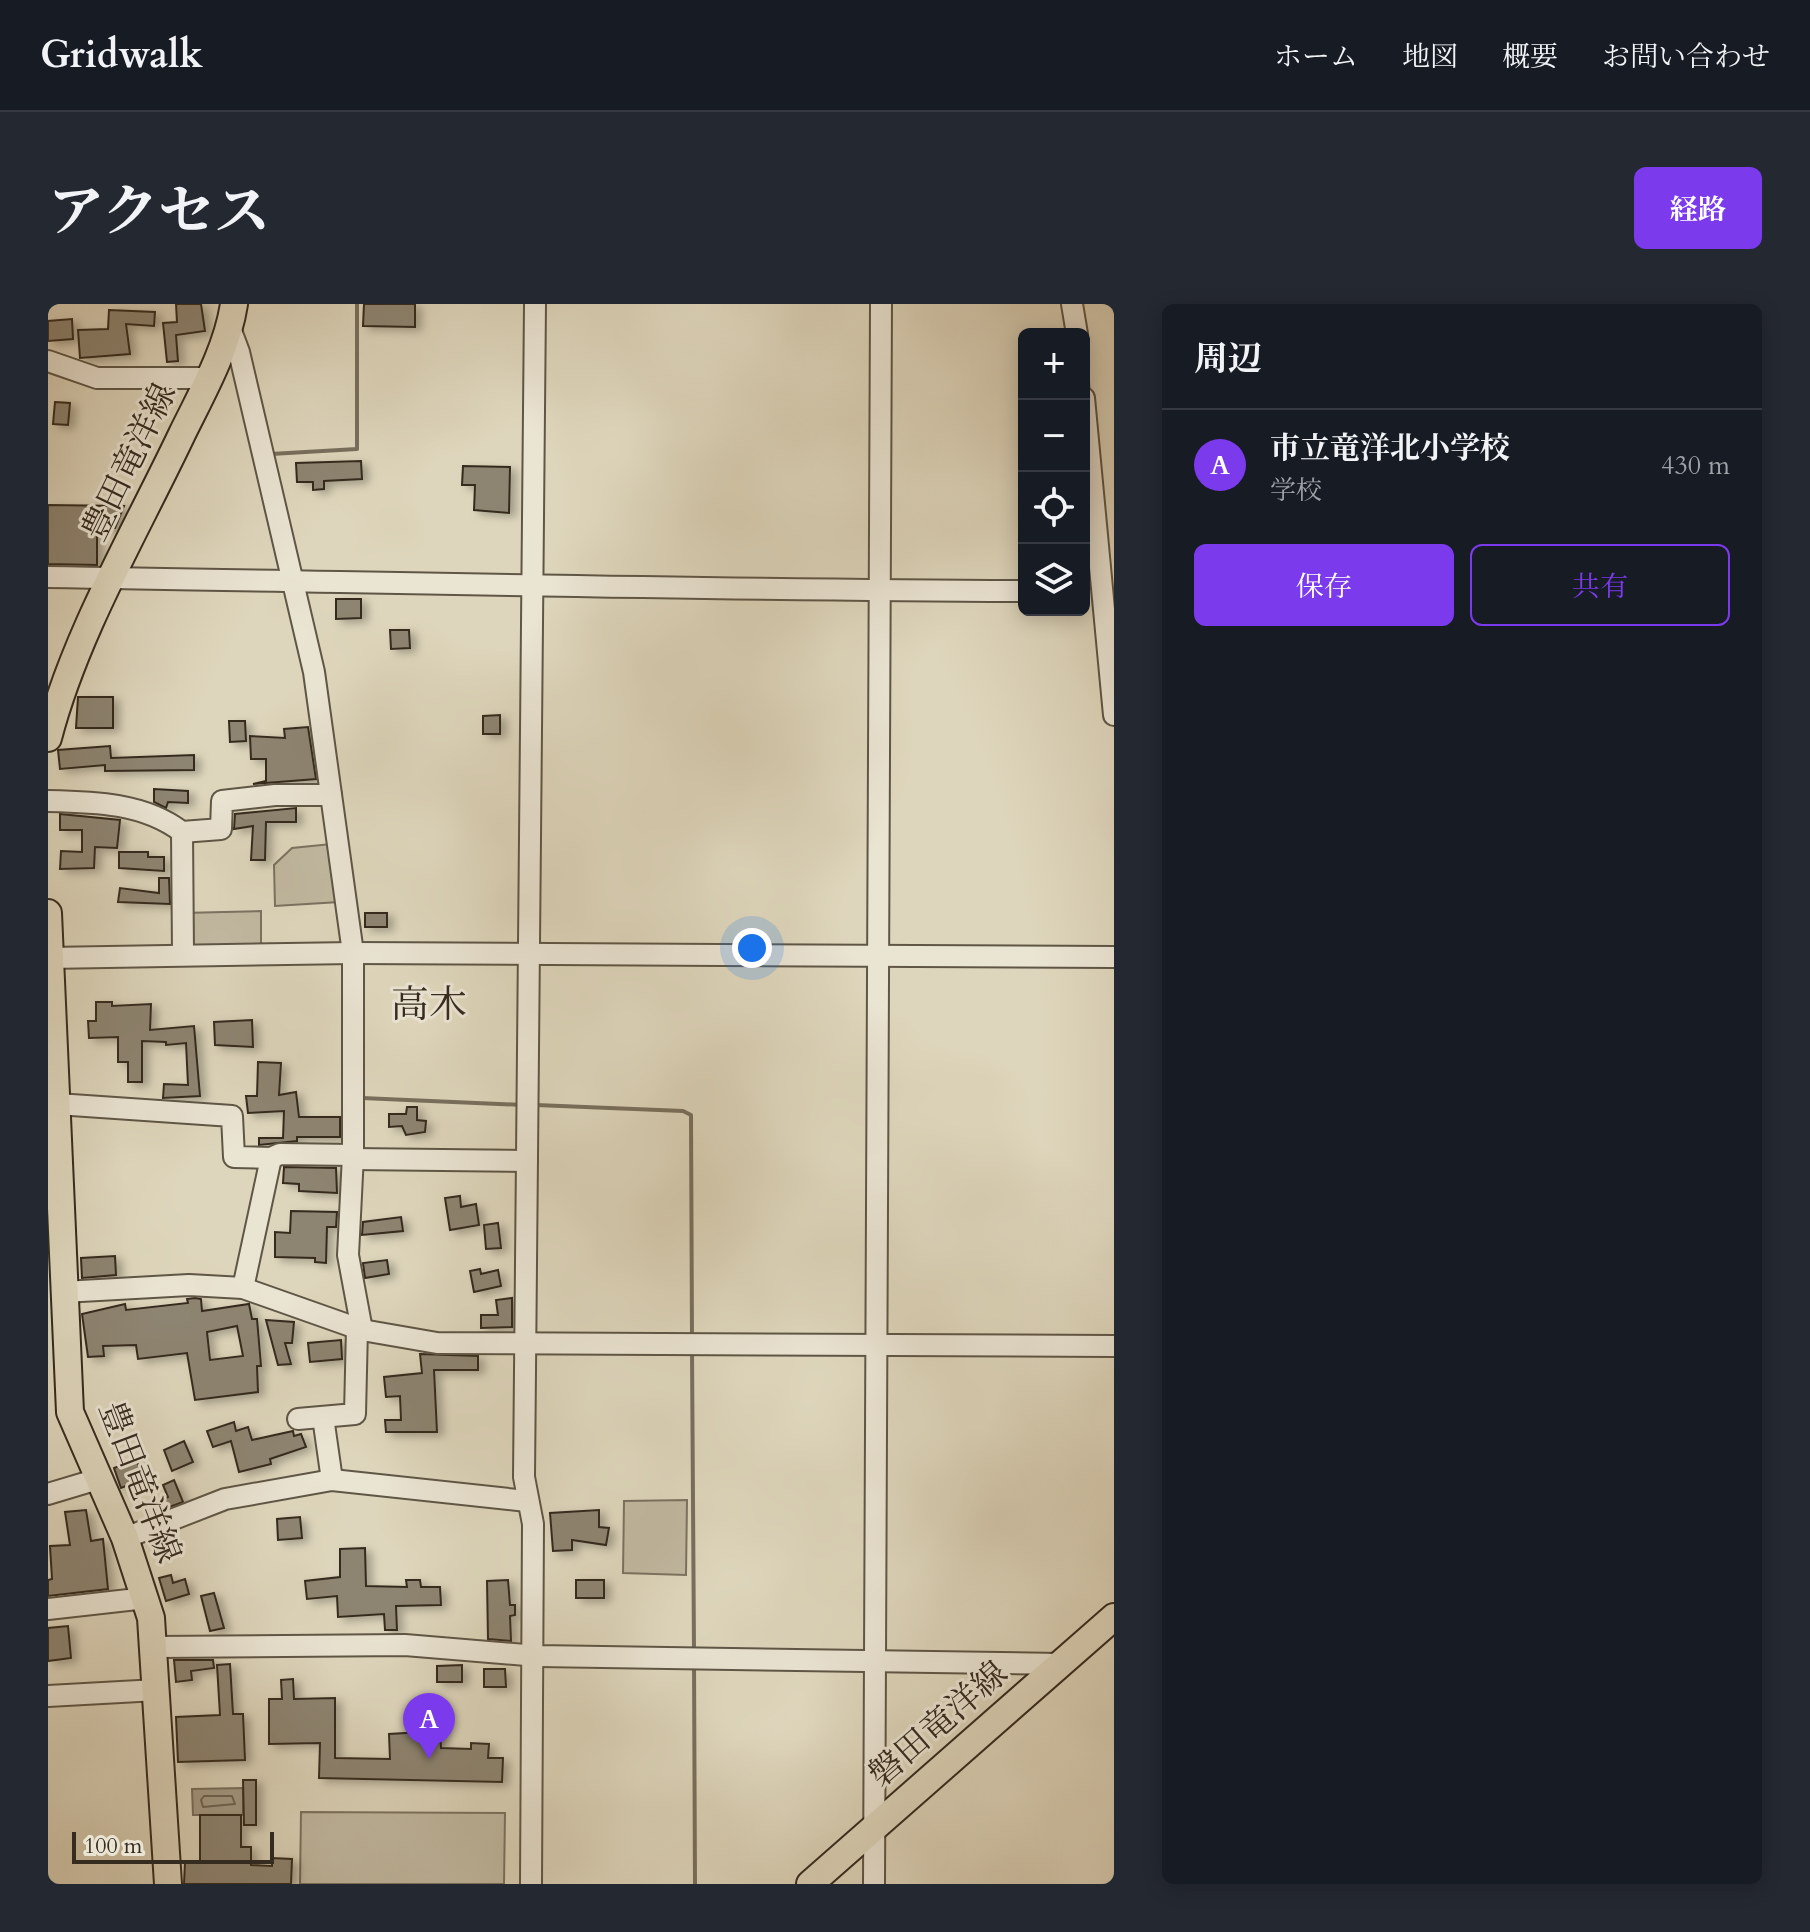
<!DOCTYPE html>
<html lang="ja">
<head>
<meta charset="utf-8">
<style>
  :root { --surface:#171b24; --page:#242831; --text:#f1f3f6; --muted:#9ea1a6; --line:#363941; --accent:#7c3aed }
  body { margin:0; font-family:Cardo,"Noto Serif JP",serif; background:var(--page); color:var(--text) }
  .controls { position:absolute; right:24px; top:24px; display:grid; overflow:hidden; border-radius:12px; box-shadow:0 4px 20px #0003 }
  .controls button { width:72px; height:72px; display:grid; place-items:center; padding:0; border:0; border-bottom:2px solid var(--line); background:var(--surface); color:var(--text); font:40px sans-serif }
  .scale { position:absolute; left:24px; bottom:20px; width:202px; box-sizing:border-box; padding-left:8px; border:4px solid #352b1f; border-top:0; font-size:22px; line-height:28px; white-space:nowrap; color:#352b1f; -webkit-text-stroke:6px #eae4d3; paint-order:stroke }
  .you { position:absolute; left:704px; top:644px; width:28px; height:28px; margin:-20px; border:6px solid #fff; border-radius:50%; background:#1a73e8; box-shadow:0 0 0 12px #1a73e833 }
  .badge { display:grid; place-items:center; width:52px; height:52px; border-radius:50%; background:var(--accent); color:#fff; font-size:26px; font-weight:700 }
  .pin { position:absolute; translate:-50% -66px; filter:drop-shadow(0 2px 4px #0008) }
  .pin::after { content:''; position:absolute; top:42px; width:28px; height:24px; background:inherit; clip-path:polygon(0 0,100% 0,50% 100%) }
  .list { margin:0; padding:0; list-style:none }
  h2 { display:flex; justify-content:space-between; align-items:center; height:104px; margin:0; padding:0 32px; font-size:34px }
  h2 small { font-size:26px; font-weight:400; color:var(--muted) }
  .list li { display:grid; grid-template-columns:52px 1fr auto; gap:24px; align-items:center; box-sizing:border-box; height:112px; padding:0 32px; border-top:2px solid var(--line) }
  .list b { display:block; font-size:30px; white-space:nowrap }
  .list p { margin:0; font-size:26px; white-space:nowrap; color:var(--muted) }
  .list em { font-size:26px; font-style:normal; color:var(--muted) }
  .actions { display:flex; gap:16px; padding:24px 32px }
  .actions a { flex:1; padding:18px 0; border:2px solid var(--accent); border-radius:12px; text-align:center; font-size:28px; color:var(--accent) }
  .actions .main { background:var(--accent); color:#fff }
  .icon { flex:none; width:44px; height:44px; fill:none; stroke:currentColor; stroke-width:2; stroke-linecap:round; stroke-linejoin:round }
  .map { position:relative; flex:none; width:1066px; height:1580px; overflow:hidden; border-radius:12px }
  header { display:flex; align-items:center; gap:48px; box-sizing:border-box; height:112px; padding:0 40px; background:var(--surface); border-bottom:2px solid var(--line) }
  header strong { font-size:38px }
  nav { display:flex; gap:44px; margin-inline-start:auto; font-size:28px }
  .intro { display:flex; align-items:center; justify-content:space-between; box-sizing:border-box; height:192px; padding:0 48px }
  h1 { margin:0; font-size:56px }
  .button { padding:20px 36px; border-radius:12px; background:var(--accent); color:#fff; font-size:28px; font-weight:700 }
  main { display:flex; gap:48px; padding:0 48px }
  aside { flex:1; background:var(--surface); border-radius:12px; box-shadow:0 4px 20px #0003 }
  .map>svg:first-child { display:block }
</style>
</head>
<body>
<header>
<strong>Gridwalk</strong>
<nav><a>ホーム</a><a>地図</a><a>概要</a><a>お問い合わせ</a></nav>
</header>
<div class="intro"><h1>アクセス</h1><a class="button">経路</a></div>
<main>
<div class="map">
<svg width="1066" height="1580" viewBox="0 0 1066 1580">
  <defs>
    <filter id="shadow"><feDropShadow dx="6" dy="3.5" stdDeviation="4" flood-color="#0004"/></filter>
  </defs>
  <rect width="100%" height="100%" fill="#ded6bc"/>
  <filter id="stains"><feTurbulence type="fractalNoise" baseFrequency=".0025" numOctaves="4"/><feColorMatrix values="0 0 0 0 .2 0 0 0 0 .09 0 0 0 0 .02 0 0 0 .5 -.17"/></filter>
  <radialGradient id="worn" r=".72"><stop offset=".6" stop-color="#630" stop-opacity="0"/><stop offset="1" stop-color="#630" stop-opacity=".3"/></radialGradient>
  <g fill="#c1b9a1" stroke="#7b7260" stroke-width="2">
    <path d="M283,540L291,598L227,602L226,561L244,544Z"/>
    <path d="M213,607V642L135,645L134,609Z"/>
    <path d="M639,1196L638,1271L575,1269L576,1197Z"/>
    <path d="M253,1508L457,1509L456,1580H252Z"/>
  </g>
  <path fill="#a59c87" stroke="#786f5d" stroke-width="2" d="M195,1484V1511H145L144,1485Z"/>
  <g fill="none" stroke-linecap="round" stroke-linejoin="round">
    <path stroke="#6d6453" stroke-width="2" d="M156,1492H184L187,1500L155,1503L153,1496Z"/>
    <g stroke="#786f5d" stroke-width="4">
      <path d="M1036,34L1041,89"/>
      <path d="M224,153L223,150L309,145V0"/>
      <path d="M314,794L475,801"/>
      <path d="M488,801L635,807L643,811L644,1034"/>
      <path d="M644,1047L646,1346"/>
      <path d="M646,1359L647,1580"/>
    </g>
  </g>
  <g fill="#8d8471" stroke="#352b1f" stroke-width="2" fill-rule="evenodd" filter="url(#shadow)">
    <path d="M128,0H153L157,27L128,31L130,57L119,58L115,19L129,18Z"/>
    <path d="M316,0H367V23L315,22Z"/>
    <path d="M61,6L107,8L106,22L78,20L82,50L32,54L30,26L60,25Z"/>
    <path d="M24,15L25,35L0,37V17Z"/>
    <path d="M7,98L22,99L20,121L5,120Z"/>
    <path d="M313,157L314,175L276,177V185L265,186V178H249L248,159Z"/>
    <path d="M415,162L462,163L461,209L426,206L427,181H414Z"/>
    <path d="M0,201L76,202L67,224H49V261L0,260Z"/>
    <path d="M288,295H313V314L288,315Z"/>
    <path d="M342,326H361L362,344L343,345Z"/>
    <path d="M30,393H65V424H28Z"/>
    <path d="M452,411V430H435V412Z"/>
    <path d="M181,417H197L198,437L182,438Z"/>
    <path d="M260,423L268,475L205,480L218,477V455H203L202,432L237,434L236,425Z"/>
    <path d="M62,442L63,454L146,451V466L57,467V461L12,465L10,446Z"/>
    <path d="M106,485L140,487V499L120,498L118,504L106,498Z"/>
    <path d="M248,504V518H218L217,556H203L205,522L186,525L187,510Z"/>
    <path d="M12,510L72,516L69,544L47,543L46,564L12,565L13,547L34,548V526H12Z"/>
    <path d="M71,548H100V553H116V567L71,564Z"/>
    <path d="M111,574H121L122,600L70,598L72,584L111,589Z"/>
    <rect x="317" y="609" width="22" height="14"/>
    <path d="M48,698H64V702L103,700L102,726L146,722L152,792L115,794L116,780L140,781L138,739L118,741V738L94,737V778H80V758H70V733L41,734L40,717H48Z"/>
    <path d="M204,716L205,743L167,741L166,718Z"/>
    <path d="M210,758L233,759L231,791L248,788L251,813H292V833H249V837L211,841V834H235L236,807L200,809L198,792H209Z"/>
    <path d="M359,803H369V816L378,817L377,828L358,831L354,822L341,823V810H358Z"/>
    <path d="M236,863L288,864L289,889L251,887V880L235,879Z"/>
    <path d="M412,892L413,903L428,900L431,921L402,926L397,894Z"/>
    <path d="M243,907L289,908L288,923H279L278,959L267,958V954L227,953V928L242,929Z"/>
    <path d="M353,913L355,927L314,931L315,918Z"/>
    <path d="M450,919L453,944L438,945L436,921Z"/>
    <path d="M67,952L68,971L34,974L33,954Z"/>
    <path d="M339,956L341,970L317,974L315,959Z"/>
    <path d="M432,965L433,970L450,966L453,982L426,988L422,967Z"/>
    <path d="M147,994L153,995L154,1007L201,1000L204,1015H209L213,1062H209L210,1088L147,1096L139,1049L90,1055L88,1041L55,1042L56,1052L40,1053L34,1010L77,1000L78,1006L140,999L139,995ZM189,1022L195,1052L162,1056L159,1028Z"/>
    <path d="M464,994V1023L433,1024V1011H450L448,996Z"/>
    <path d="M218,1016L246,1018L244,1039H237L243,1060L230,1061Z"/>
    <path d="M293,1036L294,1055L262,1058L260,1039Z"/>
    <path d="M372,1050L430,1052V1066H386L389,1128H338L337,1116H353L352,1092L338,1093L336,1073L374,1069Z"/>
    <path d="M186,1118L188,1127L200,1123L204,1136L245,1127L246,1132L253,1130L258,1143L222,1155L223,1160L191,1168L183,1137L165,1143L159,1127Z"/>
    <path d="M136,1137L145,1158L124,1167L116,1146Z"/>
    <path d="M88,1155L96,1175L73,1184L66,1164Z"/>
    <path d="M126,1176L135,1198L108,1208L105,1200L120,1193L115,1181Z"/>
    <path d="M38,1206L43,1237L55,1235L60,1285L0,1292V1276L4,1275L2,1242L22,1241L17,1208Z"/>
    <path d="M551,1206V1223L561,1224L558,1241L524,1236V1246L505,1247L502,1209Z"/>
    <path d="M252,1213L254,1234L230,1236L229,1215Z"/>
    <path d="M317,1244L318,1282L359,1283L358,1276H372L373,1283H392L393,1301L348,1302L349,1326H337L336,1310L290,1313L289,1292L259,1295L257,1277L292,1273V1245Z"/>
    <path d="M123,1271L125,1279L137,1275L141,1290L118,1297L111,1274Z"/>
    <path d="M460,1276L462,1301H467V1311L462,1312L463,1337L440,1335L439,1277Z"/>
    <rect x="528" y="1276" width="28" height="18"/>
    <path d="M166,1289L176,1324L162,1327L153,1292Z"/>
    <path d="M20,1322L23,1354L0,1357V1324Z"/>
    <path d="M126,1356H165L166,1364L143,1367L144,1376L128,1378Z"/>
    <path d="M182,1360L185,1410H195L197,1456L130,1458L128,1413L172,1411L169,1361Z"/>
    <path d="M414,1361V1378H389V1362Z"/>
    <path d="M436,1365H457L458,1383H436Z"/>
    <path d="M245,1375L246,1395L287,1394V1454L342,1455L341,1430L392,1427L393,1444L423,1445V1439L441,1440L440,1454H455L454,1478L271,1474L272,1439L221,1440V1395H234L233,1376Z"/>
    <path d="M195,1476H208V1521H196Z"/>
    <path d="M152,1511H193V1543H203V1561L224,1562V1554L244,1555L243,1580H136L137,1558L152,1559Z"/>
  </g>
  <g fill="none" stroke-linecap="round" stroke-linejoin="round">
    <defs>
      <g id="minor">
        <path d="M1024,0L1029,30"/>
        <path d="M182,24L191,48L266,368L305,649V851L300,951L314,1026"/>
        <path d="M0,57L49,74H161"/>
        <path d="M1036,94L1066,411"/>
        <path d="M0,273C325,278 650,286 976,287"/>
        <path d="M0,497C47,498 96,499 134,528L173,525L174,497L227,491H283"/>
        <path d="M134,528L135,650"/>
        <path d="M0,654L305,649L1066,653"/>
        <path d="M9,800L184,812L186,853L223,854L232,850L305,851"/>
        <path d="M304,855L479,857"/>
        <path d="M195,984L223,854"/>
        <path d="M15,988L141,981L195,984L314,1026L389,1039L1066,1042"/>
        <path d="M275,1113L284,1176"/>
        <path d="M250,1115L307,1110L309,1024"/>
        <path d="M0,1190L50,1175"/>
        <path d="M77,1234L177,1195L284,1176L479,1197"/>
        <path d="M0,1305L98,1294"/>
        <path d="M107,1343L357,1341L490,1352L1012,1360"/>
        <path d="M0,1392L109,1386"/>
        <path d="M483,1580L485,1220L476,1173L487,0"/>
        <path d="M826,1580L833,0"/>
      </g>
      <g id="major">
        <path d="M0,434C27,330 88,227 134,130C154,89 179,46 186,0"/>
        <path d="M0,609L22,1108L77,1234L103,1314L120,1580"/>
        <path d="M762,1580L1066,1313"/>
      </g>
    </defs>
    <use href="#minor" stroke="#5f5646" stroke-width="24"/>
    <use href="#major" stroke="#352b1f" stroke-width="30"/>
    <use href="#minor" stroke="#eae4d3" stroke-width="20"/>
    <use href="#major" stroke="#ded6bc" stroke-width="26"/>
  </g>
  <g text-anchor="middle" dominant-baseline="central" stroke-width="6" stroke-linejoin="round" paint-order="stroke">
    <g font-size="34" fill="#352b1f" stroke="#eae4d3">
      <text transform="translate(81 158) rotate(-64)">豊田竜洋線</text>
      <text transform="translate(92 1178) rotate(69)">豊田竜洋線</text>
      <text transform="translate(890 1420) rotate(-41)">磐田竜洋線</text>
    </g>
    <g font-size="38" fill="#352b1f" stroke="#eae4d3">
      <text x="381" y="701">高木</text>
    </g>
  </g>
  <rect width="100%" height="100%" filter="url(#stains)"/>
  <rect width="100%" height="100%" fill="url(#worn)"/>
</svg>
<div class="controls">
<button>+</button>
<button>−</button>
<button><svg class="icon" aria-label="locate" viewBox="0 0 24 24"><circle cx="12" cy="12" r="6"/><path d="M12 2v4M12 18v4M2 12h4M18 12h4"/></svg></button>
<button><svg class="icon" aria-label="layers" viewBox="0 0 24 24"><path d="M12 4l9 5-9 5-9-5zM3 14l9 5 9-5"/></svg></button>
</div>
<div class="scale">100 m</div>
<div class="you"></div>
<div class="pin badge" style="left:381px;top:1455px">A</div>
</div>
<aside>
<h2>周辺<small></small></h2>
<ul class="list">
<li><span class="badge">A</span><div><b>市立竜洋北小学校</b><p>学校</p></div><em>430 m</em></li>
</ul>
<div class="actions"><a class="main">保存</a><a>共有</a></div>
</aside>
</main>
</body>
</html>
